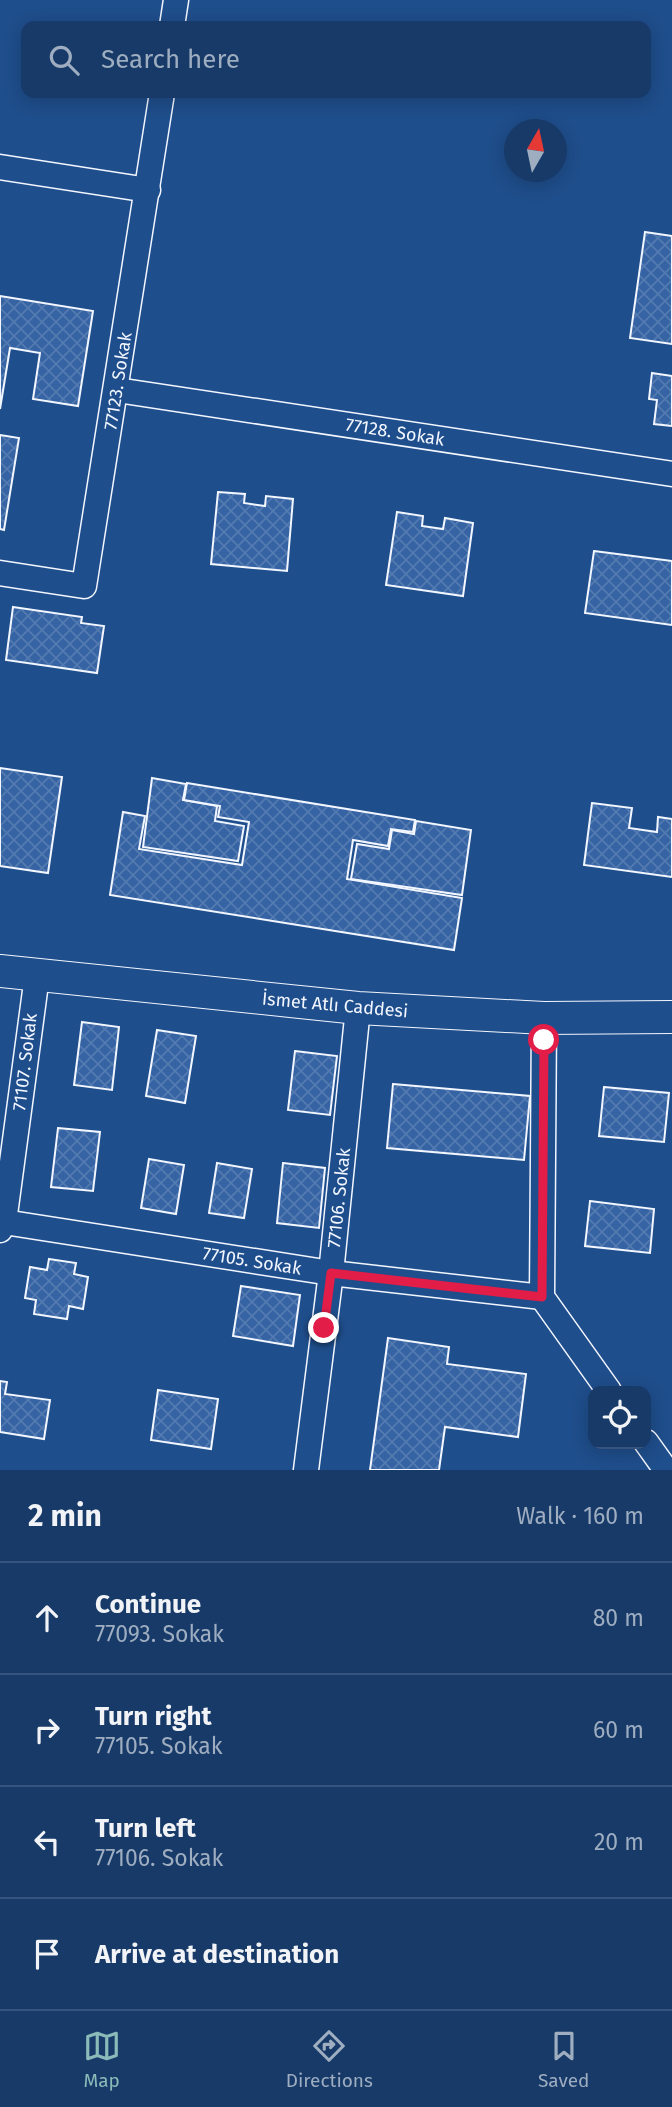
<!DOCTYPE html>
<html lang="en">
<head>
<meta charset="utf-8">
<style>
  :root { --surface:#173a69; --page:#244571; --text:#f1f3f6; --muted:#9eadc0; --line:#36547d; --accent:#8bbbb9 }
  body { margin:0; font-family:"Fira Sans",sans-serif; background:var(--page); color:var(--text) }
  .controls { position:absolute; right:21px; bottom:21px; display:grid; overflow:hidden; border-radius:14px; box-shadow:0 4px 18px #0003 }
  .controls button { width:63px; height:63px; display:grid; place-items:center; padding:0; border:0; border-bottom:2px solid var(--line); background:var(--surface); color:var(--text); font:35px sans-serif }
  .compass { position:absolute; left:504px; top:119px; width:63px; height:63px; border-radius:50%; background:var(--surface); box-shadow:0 4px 18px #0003; rotate:9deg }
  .stop { position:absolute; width:21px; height:21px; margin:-16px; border:5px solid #e11d48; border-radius:50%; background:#fff }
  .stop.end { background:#e11d48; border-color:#fff; box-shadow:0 2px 7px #0008 }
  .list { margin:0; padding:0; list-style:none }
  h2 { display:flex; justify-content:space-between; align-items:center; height:91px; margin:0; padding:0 28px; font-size:30px }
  h2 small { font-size:23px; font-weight:400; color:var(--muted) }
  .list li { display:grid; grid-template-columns:46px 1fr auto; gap:21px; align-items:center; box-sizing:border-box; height:112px; padding:0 28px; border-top:2px solid var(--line) }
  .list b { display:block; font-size:26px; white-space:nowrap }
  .list p { margin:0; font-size:23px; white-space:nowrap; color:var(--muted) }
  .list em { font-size:23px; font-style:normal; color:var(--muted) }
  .icon { flex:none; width:38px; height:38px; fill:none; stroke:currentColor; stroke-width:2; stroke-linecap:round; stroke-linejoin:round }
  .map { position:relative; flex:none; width:672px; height:1470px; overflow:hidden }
  .search { position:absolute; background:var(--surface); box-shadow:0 4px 18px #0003; left:21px; right:21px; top:21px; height:77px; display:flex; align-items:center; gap:18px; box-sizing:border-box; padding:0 24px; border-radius:14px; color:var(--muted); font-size:26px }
  .sheet { height:539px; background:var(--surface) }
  nav { display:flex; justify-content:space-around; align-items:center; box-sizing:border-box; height:98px; border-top:2px solid var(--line); background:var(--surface); font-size:19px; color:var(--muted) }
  nav a { display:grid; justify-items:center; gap:4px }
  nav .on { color:var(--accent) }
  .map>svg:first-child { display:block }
</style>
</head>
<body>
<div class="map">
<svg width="672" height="1470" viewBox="0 0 672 1470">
  <defs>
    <pattern id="building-cross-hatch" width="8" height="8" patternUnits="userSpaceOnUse" patternTransform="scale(1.75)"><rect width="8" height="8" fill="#3563a3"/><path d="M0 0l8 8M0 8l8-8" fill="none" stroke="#537ab1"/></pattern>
  </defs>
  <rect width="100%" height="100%" fill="#1f4e8c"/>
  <g fill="url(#building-cross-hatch)" stroke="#f2f6ff" stroke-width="2">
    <path d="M645,232L672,236V344L630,338Z"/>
    <path d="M0,296L93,311L78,406L33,399L40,353L10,348L0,409Z"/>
    <path d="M652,373L672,376V426L654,424L657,400L649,399Z"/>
    <path d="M0,435L19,438L4,530L0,529Z"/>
    <path d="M218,492L245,494L244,503L265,506L266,496L293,499L287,571L211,564Z"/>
    <path d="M397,512L423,516L422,526L443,529L445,518L473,523L463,596L386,585Z"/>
    <path d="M594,551L672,561V625L585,613Z"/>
    <path d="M13,607L82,617L81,623L104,626L97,673L6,660Z"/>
    <path d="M0,768L62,777L48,873L0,866Z"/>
    <path d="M152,778L186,784L183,800L217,806L215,821L244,826L238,861L143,847Z"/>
    <path d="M187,783L415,820L413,832L391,829L388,846L353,840L347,879L462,898L454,950L110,895L123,812L145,816L139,849L242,865L249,822L218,817L220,806L184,800Z"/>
    <path d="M592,803L632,808L629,828L657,832L658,817L672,819V877L584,865Z"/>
    <path d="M416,821L471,830L462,895L351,879L357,844L389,849L392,830L414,834Z"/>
    <path d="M82,1022L119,1027L112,1090L74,1085Z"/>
    <path d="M157,1030L196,1036L185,1103L146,1096Z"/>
    <path d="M295,1051L337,1056L330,1115L288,1110Z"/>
    <path d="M393,1084L530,1096L524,1160L387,1148Z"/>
    <path d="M604,1087L669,1093L664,1142L599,1136Z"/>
    <path d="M58,1128L100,1132L93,1191L51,1187Z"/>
    <path d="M149,1159L184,1165L176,1214L141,1208Z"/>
    <path d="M217,1163L252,1169L244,1218L209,1213Z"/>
    <path d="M283,1163L325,1168L319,1228L277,1223Z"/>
    <path d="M590,1201L654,1209L650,1253L585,1246Z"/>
    <path d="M49,1259L76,1263L74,1274L88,1277L83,1309L69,1306L67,1319L34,1314L36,1300L25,1298L30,1267L47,1270Z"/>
    <path d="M241,1286L300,1295L293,1346L233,1336Z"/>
    <path d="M388,1338L449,1347L447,1364L526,1374L518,1437L445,1427L439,1470H370Z"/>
    <path d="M0,1381L7,1382L5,1394L50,1400L44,1439L0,1432Z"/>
    <path d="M158,1390L218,1399L211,1449L151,1440Z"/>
  </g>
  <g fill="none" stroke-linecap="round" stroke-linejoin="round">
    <defs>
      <g id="minor">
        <path d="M172,26L176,0"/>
        <path d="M0,167L148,190"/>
        <path d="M117,390L672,474"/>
        <path d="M0,573L84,586L162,93"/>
        <path d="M544,1018L542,1297L609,1391"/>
        <path d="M4,1222L331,1273L542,1297"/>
        <path d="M0,1230L4,1222L37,976"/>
        <path d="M646,1442L666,1470"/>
        <path d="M306,1470L331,1273L358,1008"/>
      </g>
      <path id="major" d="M0,971L358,1008L544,1018L672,1017"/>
    </defs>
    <use href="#minor" stroke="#f2f6ff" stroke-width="27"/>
    <use href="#major" stroke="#f2f6ff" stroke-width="34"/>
    <use href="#minor" stroke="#1f4e8c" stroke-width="24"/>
    <use href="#major" stroke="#1f4e8c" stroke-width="32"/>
  </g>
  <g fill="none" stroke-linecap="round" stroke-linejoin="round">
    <path stroke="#e11d48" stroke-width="9" d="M324,1328L331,1273L542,1297L544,1040"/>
  </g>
  <g text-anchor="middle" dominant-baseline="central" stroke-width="5" stroke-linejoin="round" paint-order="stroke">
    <g font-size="18" fill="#f2f6ff" stroke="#1f4e8c">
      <text transform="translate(118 381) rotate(-81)">77123. Sokak</text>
      <text transform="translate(395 432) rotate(9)">77128. Sokak</text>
      <text transform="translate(335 1005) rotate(5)">İsmet Atlı Caddesi</text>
      <text transform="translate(25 1062) rotate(-83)">71107. Sokak</text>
      <text transform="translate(339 1198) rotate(-84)">77106. Sokak</text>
      <text transform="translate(252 1261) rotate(9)">77105. Sokak</text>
    </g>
  </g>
</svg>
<div class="controls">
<button><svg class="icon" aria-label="locate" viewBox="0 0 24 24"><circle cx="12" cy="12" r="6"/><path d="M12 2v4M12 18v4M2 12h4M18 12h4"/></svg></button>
</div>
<svg class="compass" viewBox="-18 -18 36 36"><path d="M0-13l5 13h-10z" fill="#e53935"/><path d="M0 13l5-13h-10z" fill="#9eadc0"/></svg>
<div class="stop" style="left:544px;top:1040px"></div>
<div class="stop end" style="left:324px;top:1328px"></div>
<div class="search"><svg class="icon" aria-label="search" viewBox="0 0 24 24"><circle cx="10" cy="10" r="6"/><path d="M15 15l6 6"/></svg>Search here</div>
</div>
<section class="sheet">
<h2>2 min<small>Walk · 160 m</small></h2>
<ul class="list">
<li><svg class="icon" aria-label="ahead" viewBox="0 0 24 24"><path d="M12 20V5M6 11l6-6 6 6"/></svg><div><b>Continue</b><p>77093. Sokak</p></div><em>80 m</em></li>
<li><svg class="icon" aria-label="right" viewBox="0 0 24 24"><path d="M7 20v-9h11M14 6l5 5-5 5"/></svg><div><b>Turn right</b><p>77105. Sokak</p></div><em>60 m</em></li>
<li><svg class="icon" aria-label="left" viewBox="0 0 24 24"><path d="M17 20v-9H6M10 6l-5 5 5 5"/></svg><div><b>Turn left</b><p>77106. Sokak</p></div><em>20 m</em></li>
<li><svg class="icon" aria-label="arrive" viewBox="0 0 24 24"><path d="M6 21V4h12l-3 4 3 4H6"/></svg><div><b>Arrive at destination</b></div></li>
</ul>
</section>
<nav>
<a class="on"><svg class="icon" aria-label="map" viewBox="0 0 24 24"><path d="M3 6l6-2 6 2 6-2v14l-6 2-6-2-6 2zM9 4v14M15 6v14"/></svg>Map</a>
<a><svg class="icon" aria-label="directions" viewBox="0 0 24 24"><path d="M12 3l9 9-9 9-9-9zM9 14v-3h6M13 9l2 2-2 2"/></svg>Directions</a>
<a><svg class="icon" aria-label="saved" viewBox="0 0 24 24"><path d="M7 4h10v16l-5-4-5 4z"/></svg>Saved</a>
</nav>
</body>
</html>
